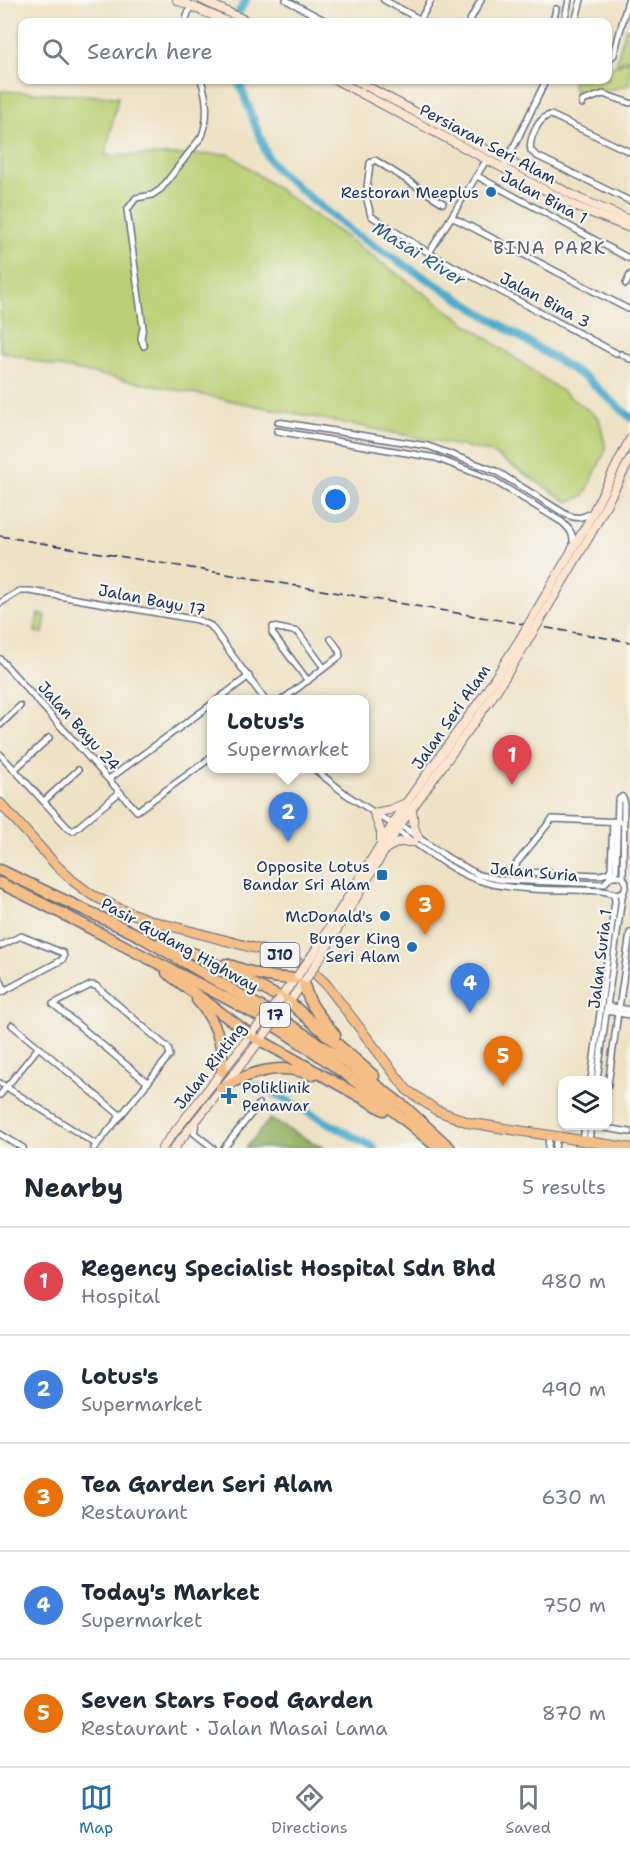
<!DOCTYPE html>
<html lang="en">
<head>
<meta charset="utf-8">
<style>
  :root { --surface:#fff; --page:#f6f6f7; --text:#1f2937; --muted:#747a83; --line:#e0e1e3; --accent:#1f6fb2 }
  body { margin:0; font-family:"Shantell Sans",sans-serif; background:var(--page); color:var(--text) }
  .controls { position:absolute; right:18px; bottom:18px; display:grid; overflow:hidden; border-radius:12px; box-shadow:0 2px 4px #0004 }
  .controls button { width:54px; height:54px; display:grid; place-items:center; padding:0; border:0; border-bottom:2px solid var(--line); background:var(--surface); color:var(--text); font:30px sans-serif }
  .you { position:absolute; left:336px; top:500px; width:21px; height:21px; margin:-15px; border:4px solid #fff; border-radius:50%; background:#1a73e8; box-shadow:0 0 0 9px #1a73e833 }
  .badge { display:grid; place-items:center; width:39px; height:39px; border-radius:50%; background:var(--accent); color:#fff; font-size:20px; font-weight:700 }
  .pin { position:absolute; translate:-50% -50px; filter:drop-shadow(0 2px 3px #0008) }
  .pin::after { content:''; position:absolute; top:32px; width:21px; height:18px; background:inherit; clip-path:polygon(0 0,100% 0,50% 100%) }
  .popup { position:absolute; left:207px; top:695px; width:162px; height:78px; box-sizing:border-box; display:grid; place-content:center; border-radius:12px; background:var(--surface); filter:drop-shadow(0 2px 4px #0005); font-size:20px; white-space:nowrap; color:var(--muted) }
  .popup b { font-size:22px; color:var(--text) }
  .popup::after { content:''; position:absolute; left:50%; top:100%; margin-left:-12px; border:12px solid transparent; border-top-color:var(--surface) }
  .list { margin:0; padding:0; list-style:none }
  h2 { display:flex; justify-content:space-between; align-items:center; height:78px; margin:0; padding:0 24px; font-size:26px }
  h2 small { font-size:20px; font-weight:400; color:var(--muted) }
  .list li { display:grid; grid-template-columns:39px 1fr auto; gap:18px; align-items:center; box-sizing:border-box; height:108px; padding:0 24px; border-top:2px solid var(--line) }
  .list b { display:block; font-size:22px; white-space:nowrap }
  .list p { margin:0; font-size:20px; white-space:nowrap; color:var(--muted) }
  .list em { font-size:20px; font-style:normal; color:var(--muted) }
  .icon { flex:none; width:33px; height:33px; fill:none; stroke:currentColor; stroke-width:2; stroke-linecap:round; stroke-linejoin:round }
  .map { position:relative; flex:none; width:630px; height:1148px; overflow:hidden }
  .search { position:absolute; background:var(--surface); box-shadow:0 2px 4px #0004; left:18px; right:18px; top:18px; height:66px; display:flex; align-items:center; gap:15px; box-sizing:border-box; padding:0 21px; border-radius:12px; color:var(--muted); font-size:22px }
  .sheet { height:618px; background:var(--surface) }
  nav { display:flex; justify-content:space-around; align-items:center; box-sizing:border-box; height:84px; border-top:2px solid var(--line); background:var(--surface); font-size:16px; color:var(--muted) }
  nav a { display:grid; justify-items:center; gap:3px }
  nav .on { color:var(--accent) }
  .map>svg:first-child { display:block }
</style>
</head>
<body>
<div class="map">
<svg width="630" height="1148" viewBox="0 0 630 1148">
  <rect width="100%" height="100%" fill="#f6f6f2"/>
  <filter id="ink" filterUnits="userSpaceOnUse"><feTurbulence type="fractalNoise" baseFrequency=".0167" numOctaves="2"/><feDisplacementMap in="SourceGraphic" scale="12" xChannelSelector="R" yChannelSelector="G"/><feConvolveMatrix kernelMatrix="1 2 1 2 8 2 1 2 1" color-interpolation-filters="sRGB"/></filter>
  <filter id="wash" filterUnits="userSpaceOnUse"><feTurbulence type="fractalNoise" baseFrequency=".008" numOctaves="4" result="noise"/><feDisplacementMap in="SourceGraphic" scale="24" xChannelSelector="R" yChannelSelector="G"/><feGaussianBlur stdDeviation="1.35" result="paint"/><feColorMatrix in="noise" values="0 0 0 0 0 0 0 0 0 0 0 0 0 0 0 0 0 1.4 0 .05"/><feComposite in="paint" operator="in"/></filter>
  <g filter="url(#wash)">
    <rect width="100%" height="100%" fill="#eee2c4"/>
    <g fill="#bbd075" stroke="#6b806a" stroke-width="1.5">
      <path d="M625,29H630V58L616,64Z"/>
      <path d="M630,60V85L577,97L572,82L580,80H608V69Z"/>
      <path d="M0,91L118,97L105,156L229,154L599,418L606,450L584,496L568,502L491,452L50,365L0,351Z"/>
      <path d="M38,614L46,616L43,633L35,632Z"/>
    </g>
    <path fill="#94b266" stroke="#587062" stroke-width="1.5" d="M270,1119L323,1148H246Z"/>
    <g fill="none" stroke-linecap="round" stroke-linejoin="round">
      <g stroke="#4daccc" stroke-width="8">
        <path d="M233,22L246,0"/>
        <path d="M238,80L268,158L278,171L352,232L586,378L630,417"/>
        <path d="M253,1085L266,1089L374,1148"/>
      </g>
    </g>
  </g>
  <g filter="url(#ink)">
    <g fill="none" stroke-linecap="round" stroke-linejoin="round">
      <defs>
        <g id="street">
          <path d="M286,0L328,22"/>
          <path d="M384,0L421,20"/>
          <path d="M185,22L191,5"/>
          <path d="M419,22L431,0"/>
          <path d="M469,22L481,0"/>
          <path d="M553,22L556,9"/>
          <path d="M564,22L569,0"/>
          <path d="M575,22L581,0"/>
          <path d="M608,60L614,55L628,0"/>
          <path d="M582,104L583,101L603,94L630,103"/>
          <path d="M630,152L551,115C539,116 528,140 531,151L537,156L630,201"/>
          <path d="M504,167L546,80"/>
          <path d="M477,176L630,259"/>
          <path d="M443,203L375,160L370,163L366,196L371,216L429,253L616,353"/>
          <path d="M452,217L628,309"/>
          <path d="M429,253L487,159"/>
          <path d="M626,284L630,275"/>
          <path d="M144,346L141,338L143,327L127,210L136,198L152,195L161,189L202,136C209,118 207,97 201,80"/>
          <path d="M621,354L630,359"/>
          <path d="M278,422L428,446L496,471L567,515C577,519 583,518 592,512"/>
          <path d="M277,431L436,458L493,480L562,522C571,530 574,535 573,546"/>
          <path d="M0,603L20,591H30L198,620L211,626L265,700"/>
          <path d="M0,659L137,811L212,757"/>
          <path d="M308,681L272,633L273,627L298,632L324,668"/>
          <path d="M217,700L249,676"/>
          <path d="M282,700L340,656L339,650L331,639"/>
          <path d="M0,725L20,706"/>
          <path d="M0,754L68,828L73,831L120,792"/>
          <path d="M313,768L347,795L389,822L400,825L450,859L479,875L502,880L604,884L616,871L618,800L622,797"/>
          <path d="M14,770L49,738"/>
          <path d="M109,779L212,704"/>
          <path d="M622,797L624,800L623,877"/>
          <path d="M44,801L78,770"/>
          <path d="M613,821L611,869L608,873L600,875L519,872L516,868V864L552,819L624,822"/>
          <path d="M396,830C421,846 450,871 478,880C511,892 566,889 602,891L617,894L623,892"/>
          <path d="M0,946L21,936L63,953L64,957L62,960L0,993"/>
          <path d="M0,979L5,991"/>
          <path d="M607,1006L630,1010"/>
          <path d="M619,1008L630,933"/>
          <path d="M606,1011L630,1015"/>
          <path d="M12,1025L121,1116"/>
          <path d="M591,1080L615,901L614,894"/>
          <path d="M597,1080L622,897C624,889 630,883 621,876H612"/>
          <path d="M0,1083L97,1145"/>
          <path d="M608,1085L618,1013"/>
          <path d="M0,1095L38,1048"/>
          <path d="M196,1123L194,1133L213,1148"/>
          <path d="M603,1126L605,1128L630,1132"/>
          <path d="M0,1134L23,1148"/>
          <path d="M583,1141L585,1126"/>
          <path d="M589,1141L591,1126"/>
          <path d="M94,1148C120,1117 145,1086 170,1055L168,1048L96,986L91,985L53,1004L148,1083"/>
          <path d="M224,1148L259,1104"/>
          <path d="M548,1148L549,1136"/>
          <path d="M555,1148L557,1137"/>
        </g>
        <g id="secondary">
          <path d="M177,0L228,22"/>
          <path d="M202,0L249,22"/>
          <path d="M336,80L577,207L630,228"/>
          <path d="M355,80L580,199L630,220"/>
          <path d="M535,613L586,526L630,439"/>
          <path d="M542,617L592,532L630,459"/>
          <path d="M412,809L414,827L418,837"/>
          <path d="M381,844V832L374,813L389,810L406,803"/>
          <path d="M387,848L399,842H414"/>
          <path d="M313,954L406,803L484,695L520,639"/>
          <path d="M320,958L400,825L491,699L527,642"/>
          <path d="M279,1000L297,976"/>
          <path d="M288,1004L305,980"/>
          <path d="M162,1148L254,1031"/>
          <path d="M174,1148L263,1037"/>
        </g>
        <path id="primary" d="M0,803L56,865L73,881L92,895L120,909L152,921L277,954L307,966L326,984L407,1090L436,1110L470,1123L630,1148"/>
        <g id="highway">
          <path d="M0,870L136,934L275,1015L346,1062L406,1108L450,1148"/>
          <path d="M0,883C47,905 92,929 138,953C182,976 228,997 270,1023C329,1060 385,1102 438,1148"/>
          <path d="M161,942L200,956"/>
          <path d="M195,954L289,1002L374,1076"/>
          <path d="M226,964C250,972 271,980 296,978"/>
          <path d="M167,973L251,1035L384,1110"/>
          <path d="M304,981C306,1003 322,1018 335,1035"/>
          <path d="M197,1000C215,1020 224,1044 222,1071"/>
          <path d="M221,1088C250,1072 280,1062 312,1075"/>
        </g>
      </defs>
      <use href="#street" stroke="#656e82" stroke-width="8"/>
      <use href="#secondary" stroke="#656e82" stroke-width="10"/>
      <use href="#primary" stroke="#656e82" stroke-width="11"/>
      <use href="#highway" stroke="#656e82" stroke-width="13"/>
      <use href="#street" stroke="#fff" stroke-width="5"/>
      <use href="#secondary" stroke="#fbe5cf" stroke-width="8"/>
      <use href="#primary" stroke="#f5be86" stroke-width="9"/>
      <use href="#highway" stroke="#f5be86" stroke-width="10"/>
      <path stroke="#1b2f5e" stroke-width="1.5" stroke-dasharray="9 4.5" stroke-linecap="butt" d="M0,536L630,642"/>
      <defs>
        <g id="secondary-bridge">
          <path d="M520,639L535,613"/>
          <path d="M527,642L542,617"/>
          <path d="M298,975L313,954"/>
          <path d="M306,979L320,958"/>
          <path d="M254,1031L279,1000"/>
          <path d="M264,1035L287,1006"/>
        </g>
      </defs>
      <use href="#secondary-bridge" stroke="#656e82" stroke-width="10" stroke-linecap="butt"/>
      <use href="#secondary-bridge" stroke="#fbe5cf" stroke-width="8"/>
    </g>
  </g>
  <g fill="#1f6fb2" stroke="#f6f6f2" stroke-width="2">
    <circle cx="491" cy="192" r="6"/>
    <rect x="376" y="869" width="12" height="12" rx="3"/>
    <circle cx="385" cy="916" r="6"/>
    <circle cx="412" cy="947" r="6"/>
    <path d="M226 1087h6v6h6v6h-6v6h-6v-6h-6v-6h6z"/>
  </g>
  <g text-anchor="middle" dominant-baseline="central" stroke-width="4.5" stroke-linejoin="round" paint-order="stroke">
    <g fill="#f6f6f2" stroke="#5d6b8a" stroke-width="1.5">
      <rect x="260.5" y="943" width="39" height="24" rx="4.5"/>
      <rect x="260" y="1003" width="30" height="24" rx="4.5"/>
    </g>
    <g font-size="15" font-weight="bold" fill="#1b2f5e">
      <text x="280" y="955">J10</text>
      <text x="275" y="1015">17</text>
    </g>
    <g font-size="16" fill="#1b2f5e" stroke="#f6f6f2">
      <text transform="translate(488 144) rotate(28)">Persiaran Seri Alam</text>
      <text transform="translate(544 197) rotate(28)">Jalan Bina 1</text>
      <text transform="translate(545 300) rotate(28)">Jalan Bina 3</text>
      <text transform="translate(152 600) rotate(11)">Jalan Bayu 17</text>
      <text transform="translate(451 717) rotate(-55)">Jalan Seri Alam</text>
      <text transform="translate(79 726) rotate(48)">Jalan Bayu 24</text>
      <text transform="translate(534 872) rotate(5)">Jalan Suria</text>
      <text transform="translate(180 945) rotate(29)">Pasir Gudang Highway</text>
      <text transform="translate(600 959) rotate(-83)">Jalan Suria 1</text>
      <text transform="translate(210 1066) rotate(-52)">Jalan Rinting</text>
    </g>
    <g font-size="16" fill="#1b2f5e" stroke="#f6f6f2" text-anchor="end">
      <text x="479" y="192">Restoran Meeplus</text>
      <text x="370" y="866">Opposite Lotus<tspan x="370" dy="18">Bandar Sri Alam</tspan></text>
      <text x="373" y="916">McDonald's</text>
      <text x="400" y="938">Burger King<tspan x="400" dy="18">Seri Alam</tspan></text>
      <text x="242" y="1087" text-anchor="start">Poliklinik<tspan x="242" dy="18">Penawar</tspan></text>
    </g>
    <g font-size="18" letter-spacing="1.5" fill="#5c5b6f" stroke="#f6f6f2">
      <text x="550" y="248">BINA PARK</text>
    </g>
    <g font-size="18" font-style="italic" fill="#2c5b84" stroke="#f6f6f2">
      <text transform="translate(419 254) rotate(32)">Masai River</text>
    </g>
  </g>
</svg>
<div class="controls">
<button><svg class="icon" aria-label="layers" viewBox="0 0 24 24"><path d="M12 4l9 5-9 5-9-5zM3 14l9 5 9-5"/></svg></button>
</div>
<div class="you"></div>
<div class="pin badge" style="left:512px;top:785px;background:#e0444e">1</div>
<div class="pin badge" style="left:288px;top:842px;background:#3f7fe0">2</div>
<div class="popup"><b>Lotus's</b>Supermarket</div>
<div class="pin badge" style="left:425px;top:935px;background:#e8710a">3</div>
<div class="pin badge" style="left:470px;top:1013px;background:#3f7fe0">4</div>
<div class="pin badge" style="left:503px;top:1086px;background:#e8710a">5</div>
<div class="search"><svg class="icon" aria-label="search" viewBox="0 0 24 24"><circle cx="10" cy="10" r="6"/><path d="M15 15l6 6"/></svg>Search here</div>
</div>
<section class="sheet">
<h2>Nearby<small>5 results</small></h2>
<ul class="list">
<li><span class="badge" style="background:#e0444e">1</span><div><b>Regency Specialist Hospital Sdn Bhd</b><p>Hospital</p></div><em>480 m</em></li>
<li><span class="badge" style="background:#3f7fe0">2</span><div><b>Lotus's</b><p>Supermarket</p></div><em>490 m</em></li>
<li><span class="badge" style="background:#e8710a">3</span><div><b>Tea Garden Seri Alam</b><p>Restaurant</p></div><em>630 m</em></li>
<li><span class="badge" style="background:#3f7fe0">4</span><div><b>Today's Market</b><p>Supermarket</p></div><em>750 m</em></li>
<li><span class="badge" style="background:#e8710a">5</span><div><b>Seven Stars Food Garden</b><p>Restaurant · Jalan Masai Lama</p></div><em>870 m</em></li>
</ul>
</section>
<nav>
<a class="on"><svg class="icon" aria-label="map" viewBox="0 0 24 24"><path d="M3 6l6-2 6 2 6-2v14l-6 2-6-2-6 2zM9 4v14M15 6v14"/></svg>Map</a>
<a><svg class="icon" aria-label="directions" viewBox="0 0 24 24"><path d="M12 3l9 9-9 9-9-9zM9 14v-3h6M13 9l2 2-2 2"/></svg>Directions</a>
<a><svg class="icon" aria-label="saved" viewBox="0 0 24 24"><path d="M7 4h10v16l-5-4-5 4z"/></svg>Saved</a>
</nav>
</body>
</html>
